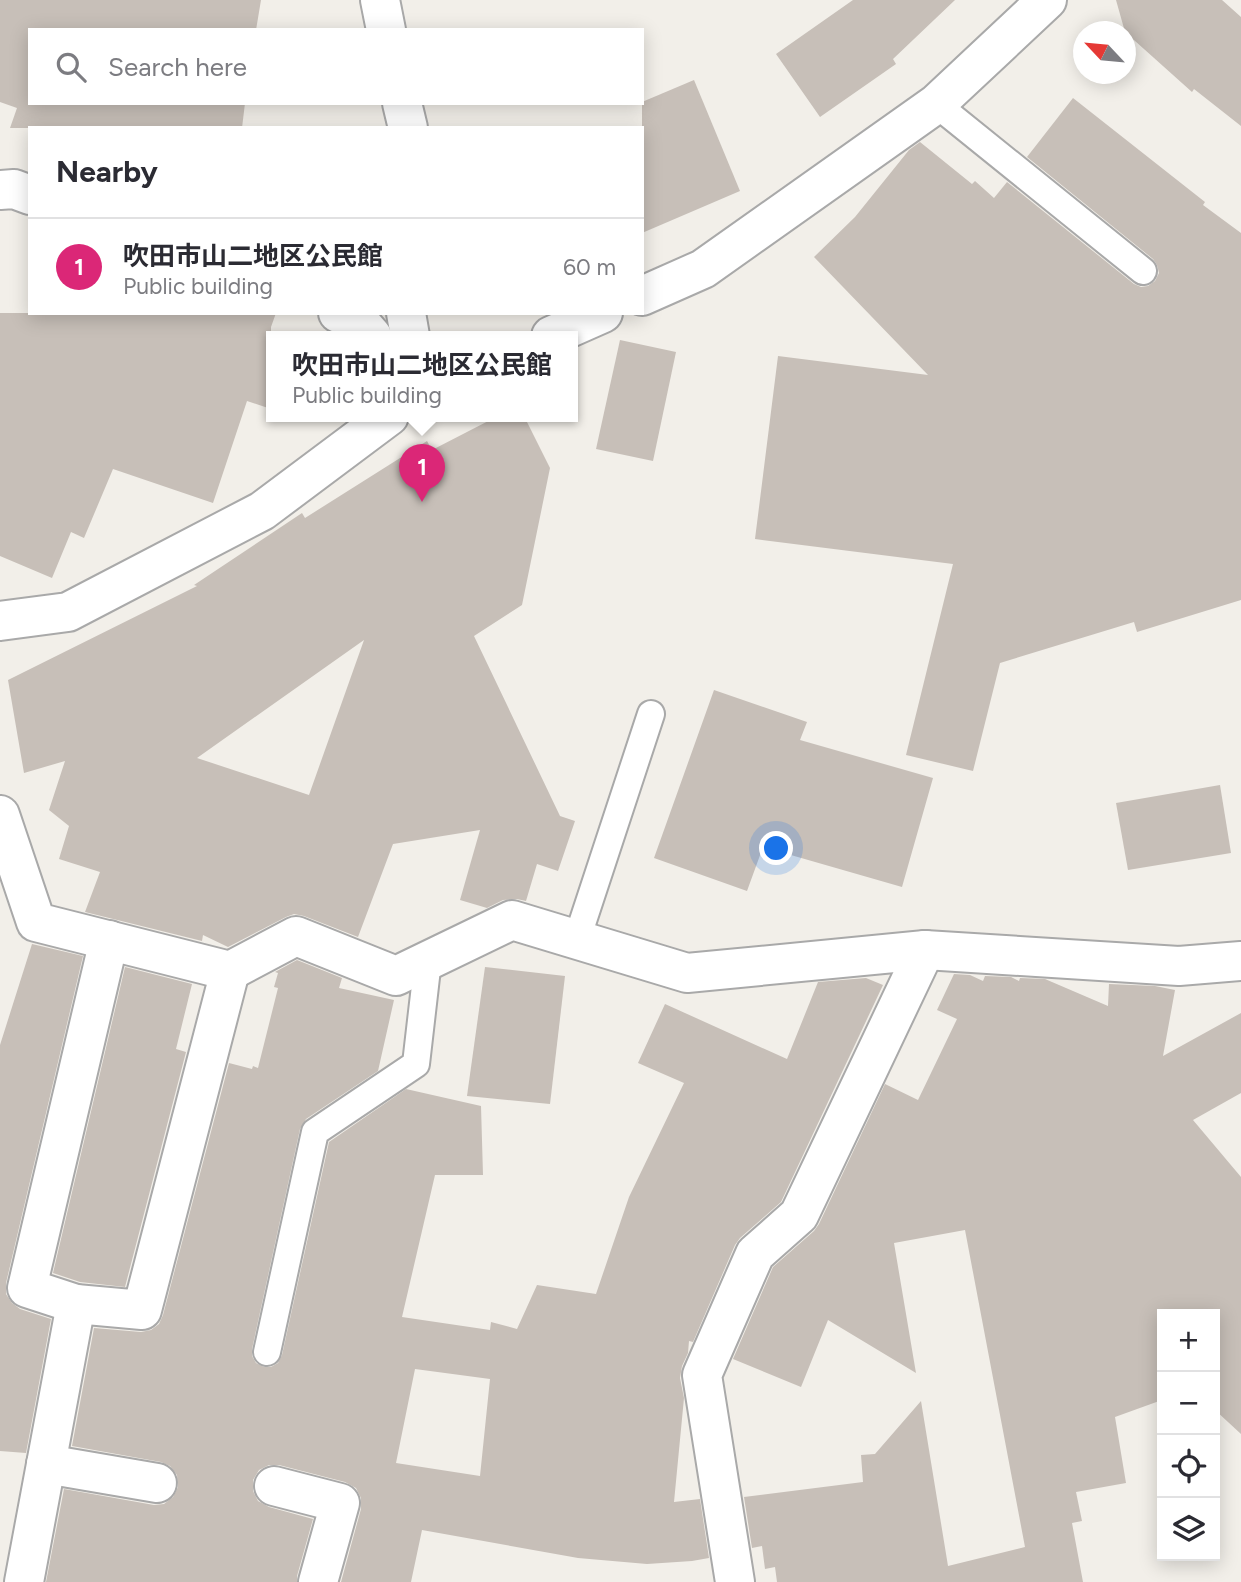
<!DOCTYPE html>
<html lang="en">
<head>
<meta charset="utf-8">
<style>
  :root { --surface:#fff; --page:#f7f7f7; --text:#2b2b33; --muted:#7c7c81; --line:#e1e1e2; --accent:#db2777 }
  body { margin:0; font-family:Figtree,"Noto Sans JP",sans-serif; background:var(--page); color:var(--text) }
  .controls { position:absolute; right:21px; bottom:21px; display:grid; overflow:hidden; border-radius:0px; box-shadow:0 4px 18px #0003 }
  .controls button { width:63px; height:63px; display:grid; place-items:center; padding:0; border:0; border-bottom:2px solid var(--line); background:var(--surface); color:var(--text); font:35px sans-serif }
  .compass { position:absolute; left:1073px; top:21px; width:63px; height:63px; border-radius:50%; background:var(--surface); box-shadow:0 4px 18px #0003; rotate:296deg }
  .you { position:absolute; left:777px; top:849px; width:24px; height:24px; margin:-18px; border:5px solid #fff; border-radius:50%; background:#1a73e8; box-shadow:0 0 0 10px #1a73e833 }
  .badge { display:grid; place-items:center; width:46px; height:46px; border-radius:50%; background:var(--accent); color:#fff; font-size:23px; font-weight:700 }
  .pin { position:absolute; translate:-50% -58px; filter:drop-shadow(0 2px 4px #0008) }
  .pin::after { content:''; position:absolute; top:37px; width:24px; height:21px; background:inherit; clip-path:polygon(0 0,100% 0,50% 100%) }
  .popup { position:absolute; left:266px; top:331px; width:312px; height:91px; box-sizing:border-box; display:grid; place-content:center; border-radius:0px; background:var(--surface); filter:drop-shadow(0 2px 5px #0005); font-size:23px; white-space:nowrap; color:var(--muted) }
  .popup b { font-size:26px; color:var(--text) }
  .popup::after { content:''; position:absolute; left:50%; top:100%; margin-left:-14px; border:14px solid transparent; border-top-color:var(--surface) }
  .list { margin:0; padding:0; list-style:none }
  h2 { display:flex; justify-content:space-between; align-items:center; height:91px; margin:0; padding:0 28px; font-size:30px }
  h2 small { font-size:23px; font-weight:400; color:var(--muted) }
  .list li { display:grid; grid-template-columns:46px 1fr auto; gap:21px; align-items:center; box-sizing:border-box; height:98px; padding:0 28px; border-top:2px solid var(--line) }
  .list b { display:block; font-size:26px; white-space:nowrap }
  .list p { margin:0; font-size:23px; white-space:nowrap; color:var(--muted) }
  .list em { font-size:23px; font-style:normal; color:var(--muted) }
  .icon { flex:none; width:38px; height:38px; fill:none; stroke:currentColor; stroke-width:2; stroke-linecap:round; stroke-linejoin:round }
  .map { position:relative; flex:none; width:1241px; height:1582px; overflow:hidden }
  .search { position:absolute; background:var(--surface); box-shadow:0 4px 18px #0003; left:28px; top:28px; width:616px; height:77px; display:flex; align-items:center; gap:18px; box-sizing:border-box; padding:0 24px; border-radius:0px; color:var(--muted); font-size:26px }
  .panel { position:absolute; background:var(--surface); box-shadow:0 4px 18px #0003; left:28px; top:126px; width:616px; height:189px; border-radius:0px }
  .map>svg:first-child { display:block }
</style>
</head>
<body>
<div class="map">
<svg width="1241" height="1582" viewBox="0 0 1241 1582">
  <rect width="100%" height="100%" fill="#f2efe9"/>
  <g fill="#c7bfb8" fill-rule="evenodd">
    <path d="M0,0H261L256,30H30V103H245L242,128H10L17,108L0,102Z"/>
    <path d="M853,0H955L893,59L896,64L820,117L776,54Z"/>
    <path d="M1116,0H1222L1241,17V126L1194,89L1192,92L1125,32Z"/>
    <path d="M694,80L740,191L642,233V102Z"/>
    <path d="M1073,98L1205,202L1203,205L1241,233V600L1137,632L1134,622L1000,663L973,771L906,755L953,564L755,539L778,356L928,375L814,257L855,217L909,150L920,142L972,184L975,181L994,198L1007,182L1134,284L1141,287L1148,286L1155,281L1159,273L1157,265L1153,259L1027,157Z"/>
    <path d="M0,313H276L271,327V409L247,401L213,503L113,469L84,538L71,532L52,578L0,556Z"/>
    <path d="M620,340L676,352L653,461L596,449Z"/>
    <path d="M498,416H524L550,468L522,605L474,636L560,816L575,821L558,871L537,864L526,901L517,899L503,900L487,908L460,900L480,830L393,844L358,937L304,916L294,914L286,917L228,947L203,935L202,941L85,912L100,872L59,859L69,826L49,810L65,761L24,773L8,680L197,586L194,585L302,513L305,518L427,441L432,450ZM364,640L309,795L197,758Z"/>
    <path d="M714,690L807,722L800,740L933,778L902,887L763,847L747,891L654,858Z"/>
    <path d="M1220,785L1231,853L1128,870L1116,803Z"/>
    <path d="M32,944L83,956L6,1283V1294L12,1303L20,1309L51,1319L26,1453L0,1451V1045Z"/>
    <path d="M297,960L342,978L339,988L394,1000L378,1071L306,1119L300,1129L252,1349V1356L256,1363L264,1367H271L278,1363L282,1355L329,1142L406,1089L481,1106L483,1175H435L402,1317L490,1330L491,1322L517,1329L537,1285L596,1294L629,1197L684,1083L638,1063L665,1004L787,1059L818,982L866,978L883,985L781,1202L740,1238L735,1245L693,1342L689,1341L688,1353L682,1366L680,1378L684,1398L674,1502L700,1499L709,1558L692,1561L647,1564L578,1558L422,1530L411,1582H341L361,1509V1498L356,1488L345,1482L279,1465H269L259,1470L253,1480V1491L258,1501L269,1507L313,1519L297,1576V1582H46L64,1489L154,1505L164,1504L173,1497L178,1487L177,1475L170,1466L161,1462L72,1446L94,1328L141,1332L151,1330L159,1324L163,1315L229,1063L252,1069L253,1066L258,1068L278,988L274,987L278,973L275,972ZM415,1369L490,1379L480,1476L396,1463Z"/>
    <path d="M125,967L192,984L176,1049L186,1052L125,1287L80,1282L53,1273Z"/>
    <path d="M485,967L565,976L550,1104L467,1096Z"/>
    <path d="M954,974L970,975L983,981L985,976L1011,977L1019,981L1020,978L1045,979L1108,1006L1109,984L1155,986L1175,990L1163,1056L1241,1013V1093L1193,1120L1241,1177V1434L1215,1410V1314H1162V1400L1115,1417L1126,1483L1076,1492L1082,1521L1072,1523L1083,1582H777L775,1567L765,1569L762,1546L752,1548L744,1497L863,1482L861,1455L875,1454L921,1401L948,1566L1025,1547L965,1230L894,1243L916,1373L828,1320L801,1387L733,1359L773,1267L814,1231L819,1224L885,1084L918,1100L957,1019L937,1010Z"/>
  </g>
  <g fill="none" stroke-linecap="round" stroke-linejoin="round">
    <defs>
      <g id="lane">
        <path d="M936,104L1143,271"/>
        <path d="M577,939L651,714"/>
        <path d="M267,1352L315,1132L416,1064L428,960"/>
      </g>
      <g id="street">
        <path d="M380,0L386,30"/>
        <path d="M402,103L408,128"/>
        <path d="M0,190L14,189L30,195"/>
        <path d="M642,296L703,269L936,104L1047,0"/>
        <path d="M338,313L359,321L372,336"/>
        <path d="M406,313L410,336"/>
        <path d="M551,336L603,313"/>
        <path d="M0,621L68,612L262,511L389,416"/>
        <path d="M0,815L36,922L230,971L296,936L396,976L512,920L687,973L925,950L1179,966L1241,961"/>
        <path d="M109,940L27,1288L76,1304L142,1310L230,971"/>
        <path d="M46,1464L157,1483"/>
        <path d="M274,1486L340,1503L318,1582"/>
        <path d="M24,1582L76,1304"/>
        <path d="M735,1582L702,1375L755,1254L799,1215L925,950"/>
      </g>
    </defs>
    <use href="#lane" stroke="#a9a9a9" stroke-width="30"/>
    <use href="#street" stroke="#a9a9a9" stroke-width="42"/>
    <use href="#lane" stroke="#fff" stroke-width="26"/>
    <use href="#street" stroke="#fff" stroke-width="38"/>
  </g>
</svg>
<div class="controls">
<button>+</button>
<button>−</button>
<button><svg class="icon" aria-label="locate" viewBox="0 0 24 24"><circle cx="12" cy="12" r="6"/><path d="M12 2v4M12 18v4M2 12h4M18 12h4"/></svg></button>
<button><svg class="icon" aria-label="layers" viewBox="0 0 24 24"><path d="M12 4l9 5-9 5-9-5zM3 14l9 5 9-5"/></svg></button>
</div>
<svg class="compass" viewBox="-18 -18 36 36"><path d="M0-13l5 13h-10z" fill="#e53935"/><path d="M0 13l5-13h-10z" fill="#7c7c81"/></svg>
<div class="you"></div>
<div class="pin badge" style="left:422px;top:502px">1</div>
<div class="popup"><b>吹田市山二地区公民館</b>Public building</div>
<div class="search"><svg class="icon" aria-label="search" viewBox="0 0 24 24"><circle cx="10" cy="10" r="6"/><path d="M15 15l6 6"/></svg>Search here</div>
<section class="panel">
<h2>Nearby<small></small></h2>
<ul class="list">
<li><span class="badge">1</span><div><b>吹田市山二地区公民館</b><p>Public building</p></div><em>60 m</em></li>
</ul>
</section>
</div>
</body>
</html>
